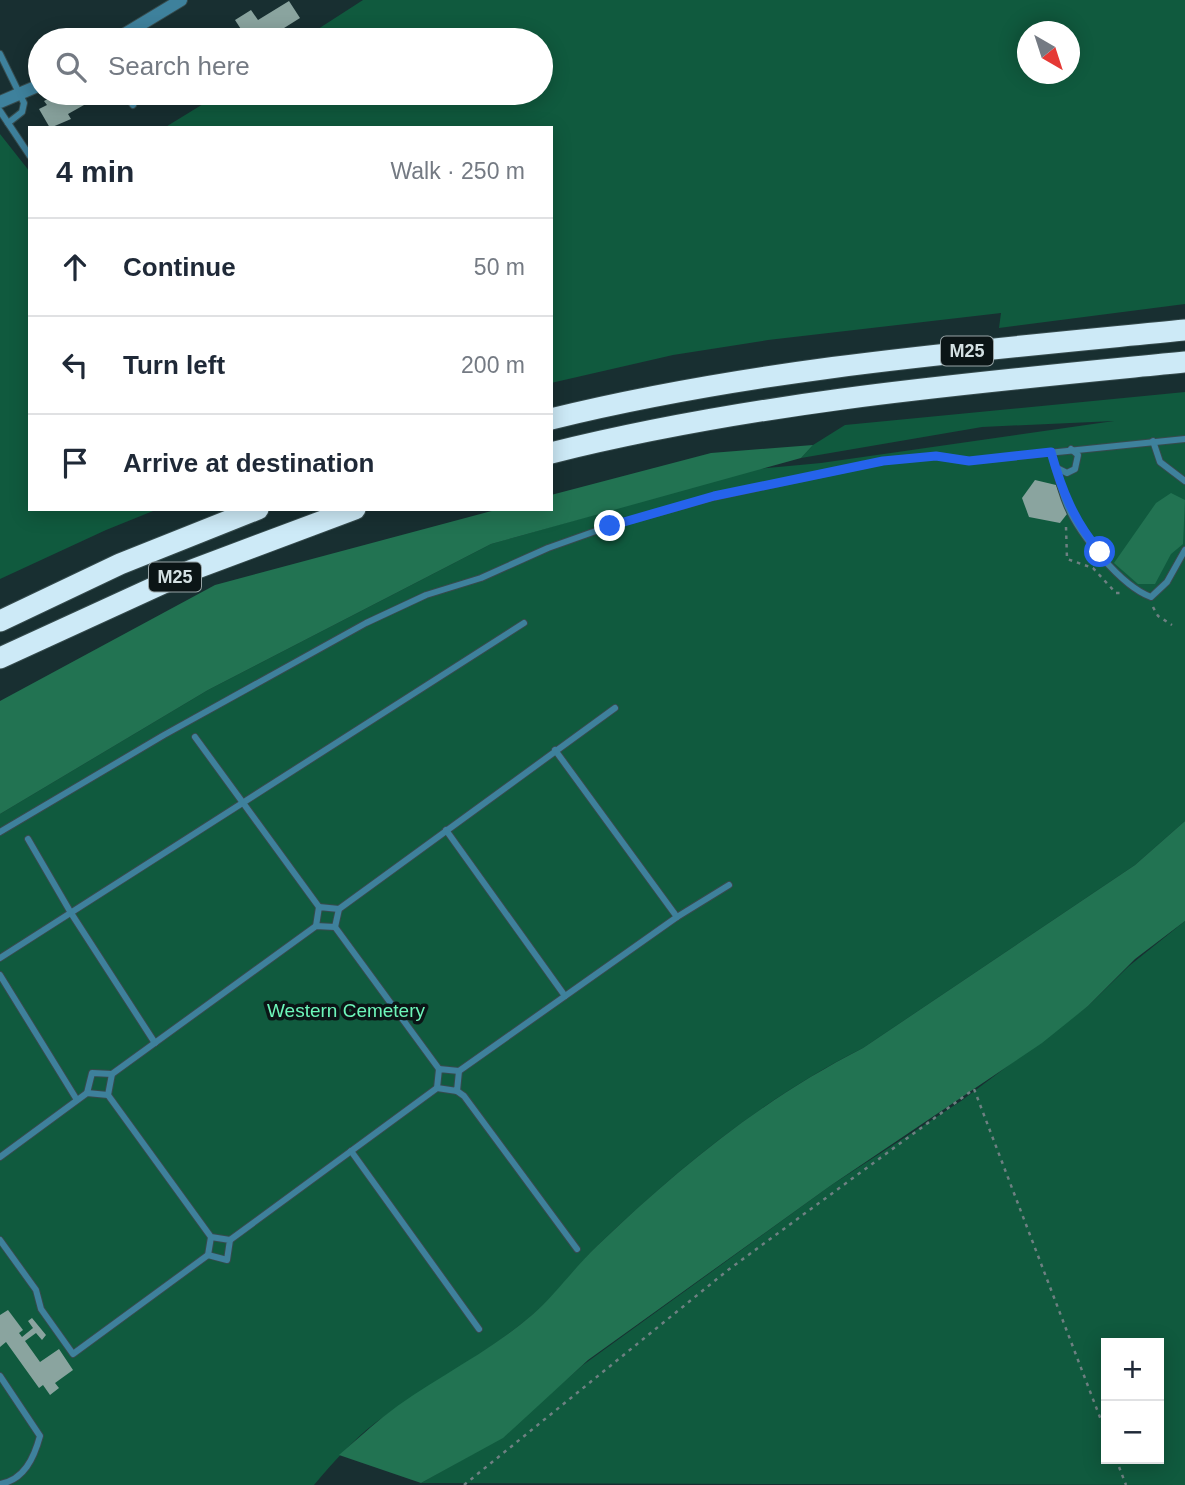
<!DOCTYPE html>
<html lang="en">
<head>
<meta charset="utf-8">
<style>
  :root { --surface:#fff; --page:#f6f6f7; --text:#1f2937; --muted:#747a83; --line:#e0e1e3 }
  body { margin:0; font-family:Helvetica,sans-serif; background:var(--page); color:var(--text) }
  .controls { position:absolute; right:21px; bottom:21px; display:grid; overflow:hidden; border-radius:0px; box-shadow:0 4px 18px #0003 }
  .controls button { width:63px; height:63px; display:grid; place-items:center; padding:0; border:0; border-bottom:2px solid var(--line); background:var(--surface); color:var(--text); font:35px sans-serif }
  .compass { position:absolute; left:1017px; top:21px; width:63px; height:63px; border-radius:50%; background:var(--surface); box-shadow:0 4px 18px #0003; rotate:141deg }
  .stop { position:absolute; width:21px; height:21px; margin:-16px; border:5px solid #2563eb; border-radius:50%; background:#fff }
  .stop.end { background:#2563eb; border-color:#fff; box-shadow:0 2px 7px #0008 }
  .list { margin:0; padding:0; list-style:none }
  h2 { display:flex; justify-content:space-between; align-items:center; height:91px; margin:0; padding:0 28px; font-size:30px }
  h2 small { font-size:23px; font-weight:400; color:var(--muted) }
  .list li { display:grid; grid-template-columns:46px 1fr auto; gap:21px; align-items:center; box-sizing:border-box; height:98px; padding:0 28px; border-top:2px solid var(--line) }
  .list b { display:block; font-size:26px; white-space:nowrap }
  .list em { font-size:23px; font-style:normal; color:var(--muted) }
  .icon { flex:none; width:38px; height:38px; fill:none; stroke:currentColor; stroke-width:2; stroke-linecap:round; stroke-linejoin:round }
  .map { position:relative; flex:none; width:1185px; height:1485px; overflow:hidden }
  .search { position:absolute; background:var(--surface); box-shadow:0 4px 18px #0003; left:28px; top:28px; width:525px; height:77px; display:flex; align-items:center; gap:18px; box-sizing:border-box; padding:0 24px; border-radius:38px; color:var(--muted); font-size:26px }
  .panel { position:absolute; background:var(--surface); box-shadow:0 4px 18px #0003; left:28px; top:126px; width:525px; height:385px; border-radius:0px }
  .map>svg:first-child { display:block }
</style>
</head>
<body>
<div class="map">
<svg width="1185" height="1485" viewBox="0 0 1185 1485">
  <rect width="100%" height="100%" fill="#182f31"/>
  <g fill="#105a3e" fill-rule="evenodd">
    <path d="M363,0H1185V304L999,328L1001,313L768,340L673,355L551,383V128H164L221,93H541V40H301ZM1028,32H1070V74H1028Z"/>
    <path d="M0,134L30,172V509H158L106,530L0,579Z"/>
    <path d="M1185,392V821L1135,865L863,1048C762,1099 677,1169 596,1247C574,1269 555,1296 531,1316C485,1354 434,1381 386,1415C358,1434 336,1459 314,1485H0V814L208,690L491,544L756,469L821,463L1114,421L982,427L801,458L813,445L845,425Z"/>
    <path d="M1185,921V1485L421,1483L496,1441L583,1365L830,1186L961,1101L1088,1006L1129,966ZM1106,1343H1159V1459H1106Z"/>
  </g>
  <g fill="#227352">
    <path d="M813,445L801,458L491,544L208,690L0,814V701L215,585L499,509H551V495L711,453Z"/>
    <path d="M1171,493L1185,500L1183,544L1171,554L1155,584H1138L1114,563L1156,503Z"/>
    <path d="M1185,821V921L1135,959L1088,1006L1042,1043L830,1186L588,1360L503,1438L421,1483L339,1455C354,1442 368,1429 383,1417C430,1380 486,1355 532,1315C555,1295 574,1268 597,1246C679,1168 761,1100 863,1048L1135,865Z"/>
  </g>
  <g fill="#8aa49f">
    <path d="M289,1L300,18L265,40H248L235,20L251,10L258,20Z"/>
    <path d="M67,93H110L112,96L103,101L100,96L68,114L71,119L50,128L39,109L47,105L44,101L57,94L59,98Z"/>
    <path d="M1035,480L1056,485L1067,514L1060,523L1029,517L1022,498Z"/>
    <path d="M8,1310L23,1330L19,1333L22,1337L33,1328L28,1321L32,1318L46,1335L42,1340L36,1333L25,1341L40,1362L59,1349L73,1370L55,1383L59,1388L50,1395L43,1385L39,1388L6,1342L0,1347V1315Z"/>
  </g>
  <g fill="none" stroke-linecap="round" stroke-linejoin="round">
    <defs>
      <g id="lane">
        <path d="M0,54L24,103L22,112L8,123"/>
        <path d="M125,93L133,105"/>
        <path d="M0,111L30,156"/>
        <path d="M1153,441L1160,462L1185,481"/>
        <path d="M1051,452C1056,469 1060,488 1067,505C1079,534 1121,586 1151,597L1167,582L1185,550"/>
        <path d="M1057,468L1067,473L1075,469L1078,455L1071,449"/>
        <path d="M195,737L319,907"/>
        <path d="M555,750L677,917"/>
        <path d="M446,830L565,996"/>
        <path d="M0,832L164,735L366,623L426,595L481,578L548,548L610,526L714,497L883,461L936,456L969,461L1185,439"/>
        <path d="M28,839L71,913L155,1043"/>
        <path d="M316,926L319,907L339,909"/>
        <path d="M335,927L439,1069"/>
        <path d="M0,958L524,623"/>
        <path d="M0,975L77,1100"/>
        <path d="M437,1088L439,1069L459,1071"/>
        <path d="M457,1091L464,1096L577,1249"/>
        <path d="M87,1093L92,1073L112,1074"/>
        <path d="M108,1095L211,1237L208,1255L227,1260L230,1240L211,1237"/>
        <path d="M351,1151L479,1329"/>
        <path d="M0,1157L87,1093L108,1095L112,1074L316,926L335,927L339,909L615,708"/>
        <path d="M0,1240L36,1290L41,1309L73,1354L208,1255"/>
        <path d="M230,1240L437,1088L457,1091L459,1071L677,917L729,885"/>
        <path d="M0,1376L40,1436C34,1458 24,1480 0,1484"/>
      </g>
      <g id="street">
        <path d="M115,40L181,0"/>
        <path d="M0,102L40,85"/>
      </g>
      <g id="highway">
        <path d="M551,419C759,368 972,351 1185,330"/>
        <path d="M551,453C759,401 972,383 1185,362"/>
        <path d="M0,621L120,564L258,509"/>
        <path d="M0,658L192,570L355,509"/>
      </g>
    </defs>
    <use href="#lane" stroke="#364b4d" stroke-width="8"/>
    <use href="#street" stroke="#364b4d" stroke-width="14"/>
    <use href="#highway" stroke="#364b4d" stroke-width="23"/>
    <g stroke="#6e8082" stroke-width="2.5" stroke-dasharray="3.5 5" stroke-linecap="butt">
      <path d="M1066,527L1067,559L1093,568L1116,593H1124"/>
      <path d="M1153,607L1158,616L1172,625"/>
      <path d="M1116,1459L1126,1485"/>
      <path d="M464,1485L728,1270L974,1089L1106,1433"/>
    </g>
    <use href="#lane" stroke="#3e819c" stroke-width="6"/>
    <use href="#street" stroke="#3e819c" stroke-width="12"/>
    <use href="#highway" stroke="#cdeaf7" stroke-width="21"/>
  </g>
  <g fill="none" stroke-linecap="round" stroke-linejoin="round">
    <path stroke="#2563eb" stroke-width="9" d="M610,526L714,496L883,461L936,456L969,461L1051,452C1062,491 1074,521 1100,552"/>
  </g>
  <g text-anchor="middle" dominant-baseline="central" stroke-width="7" stroke-linejoin="round" paint-order="stroke">
    <g fill="#0b1516" stroke="#98a4a6" stroke-width="2">
      <rect x="941" y="336.5" width="52" height="29" rx="5"/>
      <rect x="149" y="562.5" width="52" height="29" rx="5"/>
    </g>
    <g font-size="18" font-weight="bold" fill="#d4e1e3">
      <text x="967" y="351">M25</text>
      <text x="175" y="577">M25</text>
    </g>
    <g font-size="19" fill="#6df6ba" stroke="#0b1516">
      <text x="346" y="1010">Western Cemetery</text>
    </g>
  </g>
</svg>
<div class="controls">
<button>+</button>
<button>−</button>
</div>
<svg class="compass" viewBox="-18 -18 36 36"><path d="M0-13l5 13h-10z" fill="#e53935"/><path d="M0 13l5-13h-10z" fill="#747a83"/></svg>
<div class="stop" style="left:1100px;top:552px"></div>
<div class="stop end" style="left:610px;top:526px"></div>
<div class="search"><svg class="icon" aria-label="search" viewBox="0 0 24 24"><circle cx="10" cy="10" r="6"/><path d="M15 15l6 6"/></svg>Search here</div>
<section class="panel">
<h2>4 min<small>Walk · 250 m</small></h2>
<ul class="list">
<li><svg class="icon" aria-label="ahead" viewBox="0 0 24 24"><path d="M12 20V5M6 11l6-6 6 6"/></svg><div><b>Continue</b></div><em>50 m</em></li>
<li><svg class="icon" aria-label="left" viewBox="0 0 24 24"><path d="M17 20v-9H6M10 6l-5 5 5 5"/></svg><div><b>Turn left</b></div><em>200 m</em></li>
<li><svg class="icon" aria-label="arrive" viewBox="0 0 24 24"><path d="M6 21V4h12l-3 4 3 4H6"/></svg><div><b>Arrive at destination</b></div></li>
</ul>
</section>
</div>
</body>
</html>
